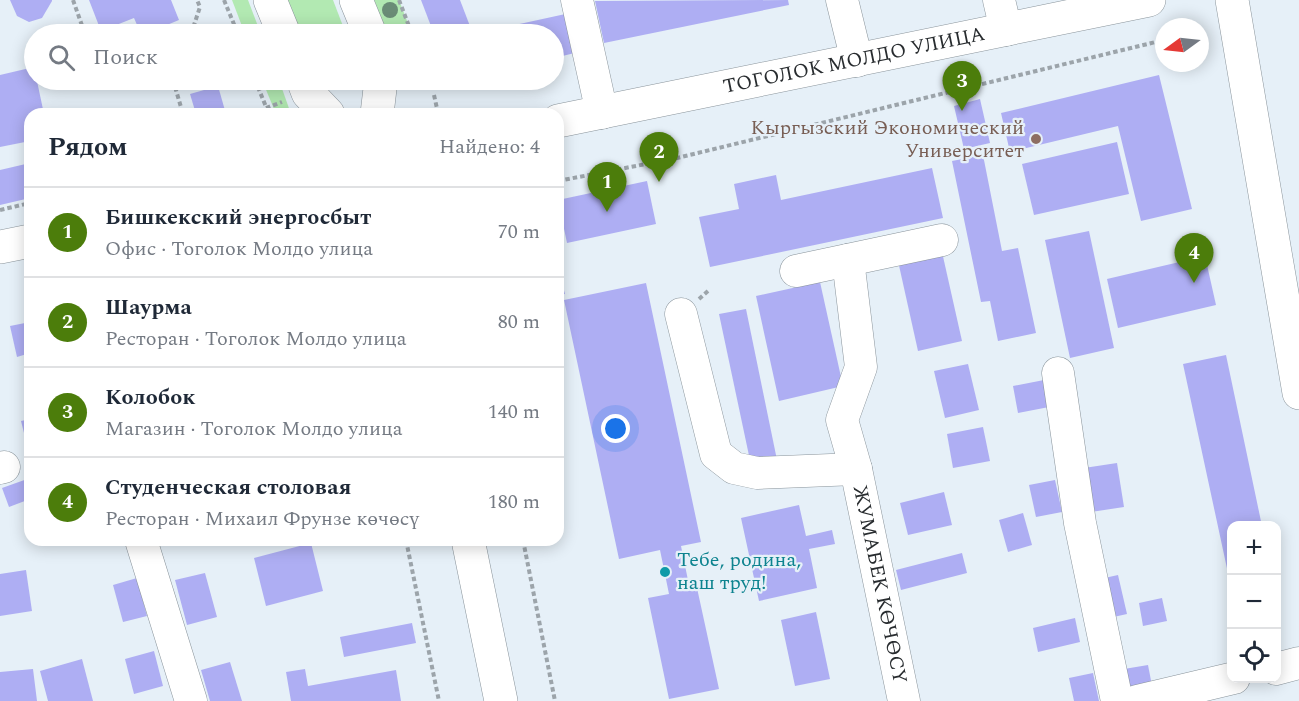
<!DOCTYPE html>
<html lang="ru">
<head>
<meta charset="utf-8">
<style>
  :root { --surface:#fff; --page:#f2f2f3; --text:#1f2937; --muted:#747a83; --line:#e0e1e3; --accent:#4c7d0b }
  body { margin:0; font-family:Spectral,serif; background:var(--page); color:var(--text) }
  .controls { position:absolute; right:18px; bottom:18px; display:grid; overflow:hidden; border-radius:12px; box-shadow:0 3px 15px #0003 }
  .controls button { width:54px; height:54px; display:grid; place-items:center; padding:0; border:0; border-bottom:2px solid var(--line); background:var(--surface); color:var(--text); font:30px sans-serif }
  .compass { position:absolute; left:1155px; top:18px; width:54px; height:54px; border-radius:50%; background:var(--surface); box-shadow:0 3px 15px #0003; rotate:255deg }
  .you { position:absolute; left:616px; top:429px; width:21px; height:21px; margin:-15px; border:4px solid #fff; border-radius:50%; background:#1a73e8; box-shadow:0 0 0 9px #1a73e833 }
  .badge { display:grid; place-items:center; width:39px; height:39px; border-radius:50%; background:var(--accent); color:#fff; font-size:20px; font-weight:700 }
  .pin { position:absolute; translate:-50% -50px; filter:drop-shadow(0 2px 3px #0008) }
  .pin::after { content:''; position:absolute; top:32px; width:21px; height:18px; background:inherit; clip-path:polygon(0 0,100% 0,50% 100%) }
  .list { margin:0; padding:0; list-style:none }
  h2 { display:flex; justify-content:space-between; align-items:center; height:78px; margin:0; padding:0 24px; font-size:26px }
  h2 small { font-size:20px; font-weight:400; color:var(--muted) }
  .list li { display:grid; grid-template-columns:39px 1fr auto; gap:18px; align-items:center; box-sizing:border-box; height:90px; padding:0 24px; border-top:2px solid var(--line) }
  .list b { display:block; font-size:22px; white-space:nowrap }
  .list p { margin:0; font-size:20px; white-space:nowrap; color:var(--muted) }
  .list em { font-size:20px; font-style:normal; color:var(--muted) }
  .icon { flex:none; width:33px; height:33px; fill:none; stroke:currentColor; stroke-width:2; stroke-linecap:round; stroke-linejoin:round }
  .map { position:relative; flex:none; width:1299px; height:701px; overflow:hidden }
  .search { position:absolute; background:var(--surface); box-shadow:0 3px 15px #0003; left:24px; top:24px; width:540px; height:66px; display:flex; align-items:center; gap:15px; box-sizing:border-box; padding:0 21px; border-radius:33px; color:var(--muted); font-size:22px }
  .panel { position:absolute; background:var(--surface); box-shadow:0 3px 15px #0003; left:24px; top:108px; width:540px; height:438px; border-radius:18px }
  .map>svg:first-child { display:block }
</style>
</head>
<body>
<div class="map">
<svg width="1299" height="701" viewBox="0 0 1299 701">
  <rect width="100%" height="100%" fill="#e6f0f8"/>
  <g fill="#b2e9b2">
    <path d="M232,0H248L261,34H245Z"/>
    <path d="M283,0H333L346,34H296Z"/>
    <path d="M374,0H399L412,34H387Z"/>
    <path d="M262,80H279L291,114H276Z"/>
  </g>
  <g fill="#aeaef3">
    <path d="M10,0H52V1L42,18L29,22L17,16Z"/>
    <path d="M89,0H171L179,20L145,34H141L134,18L101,31Z"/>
    <path d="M421,0H460L473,34H434Z"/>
    <path d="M788,0L789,5L604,43L595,1Z"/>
    <path d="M570,13L579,52L554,58V34H474Z"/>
    <path d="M34,67L44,114H30V141L0,147V75Z"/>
    <path d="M1159,75L1192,209L1141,221L1118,126L1010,152L1001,113Z"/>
    <path d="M218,86L226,114H196L190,94Z"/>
    <path d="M980,99L990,143L964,149L954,106Z"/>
    <path d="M1117,142L1129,194L1034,215L1022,164Z"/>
    <path d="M983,155L1002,251L1018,248L1036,333L998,341L990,301L981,302L952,161Z"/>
    <path d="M30,163V198L0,205V170Z"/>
    <path d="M932,168L943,218L710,267L699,217L739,209L734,184L776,175L781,200Z"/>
    <path d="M647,181L656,224L567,243L558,200Z"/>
    <path d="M1089,231L1114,348L1070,358L1045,240Z"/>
    <path d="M942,252L962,341L918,351L898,261Z"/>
    <path d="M1205,256L1216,305L1118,328L1107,279Z"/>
    <path d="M558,268L565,294L558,295Z"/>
    <path d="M820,282L843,386L779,401L756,296Z"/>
    <path d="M646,283L701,542L681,546L690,590L697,588L719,689L669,699L648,598L669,594L660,550L619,559L564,300Z"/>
    <path d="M746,309L777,460L751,465L719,314Z"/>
    <path d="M30,322V353L17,357L10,326Z"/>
    <path d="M1226,355L1262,526H1232L1231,587L1183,364Z"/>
    <path d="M968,364L979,410L945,418L934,371Z"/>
    <path d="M1044,380L1049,407L1018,413L1013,386Z"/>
    <path d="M30,419V452L29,453L21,421Z"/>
    <path d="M983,427L990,461L953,468L947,434Z"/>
    <path d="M1117,463L1124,507L1091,512L1084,468Z"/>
    <path d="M30,478V499L9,507L2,488Z"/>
    <path d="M1055,480L1062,512L1036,517L1029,485Z"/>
    <path d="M944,492L952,525L908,535L900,503Z"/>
    <path d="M799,505L806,536L832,530L835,544L809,549L817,588L759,601L741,518Z"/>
    <path d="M1023,513L1032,545L1008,552L999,520Z"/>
    <path d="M311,543L323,591L266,606L254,558Z"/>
    <path d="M962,553L967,573L901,590L896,570Z"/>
    <path d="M26,570L32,611L0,616V574Z"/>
    <path d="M205,573L217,617L187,625L175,580Z"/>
    <path d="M1118,575L1127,614L1109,618L1100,579Z"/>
    <path d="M137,578L147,616L123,622L113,585Z"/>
    <path d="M1162,598L1167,621L1143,626L1139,603Z"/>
    <path d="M816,612L830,679L795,686L781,620Z"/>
    <path d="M1075,618L1080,642L1038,652L1033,628Z"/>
    <path d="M412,623L416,643L344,657L340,637Z"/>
    <path d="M154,651L163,686L134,694L125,659Z"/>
    <path d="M82,659L93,701H48L40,671Z"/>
    <path d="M230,662L242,701H210L201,670Z"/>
    <path d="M1148,665L1154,696L1129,700L1124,669Z"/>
    <path d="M33,669L37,701H0V672Z"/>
    <path d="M305,669L308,686L396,670L401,701H291L286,672Z"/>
    <path d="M1093,673L1099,701H1074L1069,678Z"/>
  </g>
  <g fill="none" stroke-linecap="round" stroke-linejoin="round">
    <defs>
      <g id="minor">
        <path d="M577,0L602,113"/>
        <path d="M842,0L857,61"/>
        <path d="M999,0L1006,30"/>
        <path id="s1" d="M848,260L861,367L842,420L856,469L904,701"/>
        <path d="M796,271L942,240"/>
        <path d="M681,314L716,454L734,468L757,473L856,469"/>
        <path d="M1058,373L1080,523L1117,701"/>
        <path d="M0,468L4,467"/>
        <path d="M141,540L191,701"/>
        <path d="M1276,669L1299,663"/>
        <path d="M1137,701L1234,678"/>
      </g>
      <g id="major">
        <path d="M270,0L284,34"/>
        <path d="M356,0L370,34"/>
        <path d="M1232,0L1299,393"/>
        <path d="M303,80L308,93L328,114"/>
        <path d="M377,114L381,80"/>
        <path id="s2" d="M558,121L1149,0"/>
        <path d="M0,247L30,241"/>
        <path d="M468,540L501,701"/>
      </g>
    </defs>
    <use href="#minor" stroke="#8a949b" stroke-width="33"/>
    <use href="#major" stroke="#8a949b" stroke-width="34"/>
    <g stroke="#9ca4aa" stroke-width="4" stroke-dasharray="4.5 3" stroke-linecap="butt">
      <path d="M73,0L85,34"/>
      <path d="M224,0L238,34"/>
      <path d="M399,0L412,34"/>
      <path d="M191,34L200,7L197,0"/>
      <path d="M173,80L183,114"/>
      <path d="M255,80L269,114"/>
      <path d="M335,84L347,80"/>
      <path d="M434,95L438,113"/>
      <path d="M266,108L282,102"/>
      <path d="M558,181L677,158L1164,40"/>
      <path d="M0,210L30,203"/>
      <path d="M699,299L708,291"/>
      <path d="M406,540L439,701"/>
      <path d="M523,540L555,701"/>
    </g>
    <use href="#minor" stroke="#fff" stroke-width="32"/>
    <use href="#major" stroke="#fff" stroke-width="33"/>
  </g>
  <circle fill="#6a8c76" cx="390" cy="10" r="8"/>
  <circle fill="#8d6e63" stroke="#e6f0f8" stroke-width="2" cx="1036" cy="139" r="6"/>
  <circle fill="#0f9aa8" stroke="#e6f0f8" stroke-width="2" cx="665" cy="572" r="6"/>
  <g text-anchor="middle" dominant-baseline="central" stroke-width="4.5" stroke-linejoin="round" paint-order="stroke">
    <g font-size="20" fill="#282c2f" stroke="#e6f0f8">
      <text stroke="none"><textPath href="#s2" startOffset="302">ТОГОЛОК МОЛДО УЛИЦА</textPath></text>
      <text stroke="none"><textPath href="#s1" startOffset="333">ЖУМАБЕК КӨЧӨСҮ</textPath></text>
    </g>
    <g font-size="20" fill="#785e54" stroke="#e6f0f8" text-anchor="end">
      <text x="1024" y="128">Кыргызский Экономический<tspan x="1024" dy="23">Университет</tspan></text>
    </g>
    <g font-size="20" fill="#0d838f" stroke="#e6f0f8" text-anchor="start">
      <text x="677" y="560">Тебе, родина,<tspan x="677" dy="23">наш труд!</tspan></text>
    </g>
  </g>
</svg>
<div class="controls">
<button>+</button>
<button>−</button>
<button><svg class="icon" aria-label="locate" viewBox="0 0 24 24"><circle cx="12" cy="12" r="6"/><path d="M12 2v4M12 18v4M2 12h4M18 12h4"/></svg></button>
</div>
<svg class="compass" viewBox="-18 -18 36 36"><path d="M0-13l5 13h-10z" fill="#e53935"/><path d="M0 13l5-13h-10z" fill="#747a83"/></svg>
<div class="you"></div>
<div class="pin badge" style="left:607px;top:212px">1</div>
<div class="pin badge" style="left:659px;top:182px">2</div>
<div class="pin badge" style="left:962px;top:111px">3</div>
<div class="pin badge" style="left:1194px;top:283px">4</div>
<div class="search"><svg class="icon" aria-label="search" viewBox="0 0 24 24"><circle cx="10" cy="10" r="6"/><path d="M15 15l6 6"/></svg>Поиск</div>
<section class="panel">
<h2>Рядом<small>Найдено: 4</small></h2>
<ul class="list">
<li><span class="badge">1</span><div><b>Бишкекский энергосбыт</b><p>Офис · Тоголок Молдо улица</p></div><em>70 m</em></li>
<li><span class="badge">2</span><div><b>Шаурма</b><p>Ресторан · Тоголок Молдо улица</p></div><em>80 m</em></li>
<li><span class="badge">3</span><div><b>Колобок</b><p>Магазин · Тоголок Молдо улица</p></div><em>140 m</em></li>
<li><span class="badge">4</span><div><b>Студенческая столовая</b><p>Ресторан · Михаил Фрунзе көчөсү</p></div><em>180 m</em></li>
</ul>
</section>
</div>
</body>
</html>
